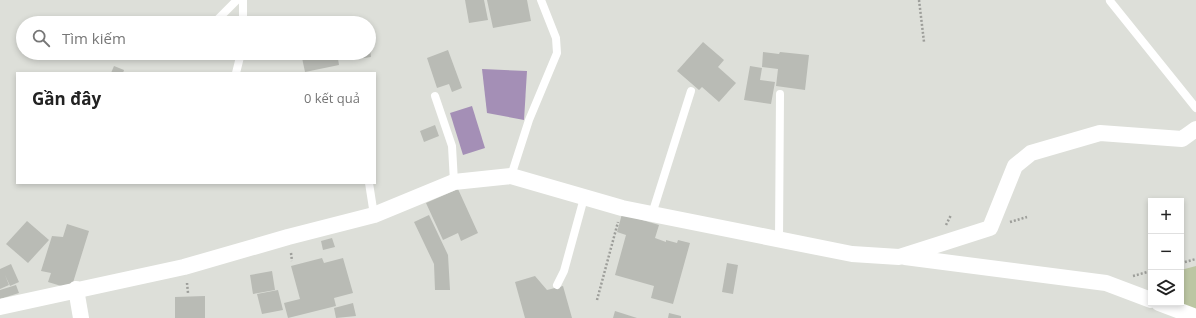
<!DOCTYPE html>
<html lang="vi">
<head>
<meta charset="utf-8">
<style>
  :root { --surface:#fff; --page:#f2f2f2; --text:#222; --muted:#767676; --line:#e0e0e0 }
  body { margin:0; font-family:"Open Sans",sans-serif; background:var(--page); color:var(--text) }
  .controls { position:absolute; right:12px; bottom:12px; display:grid; overflow:hidden; border-radius:0px; box-shadow:0 2px 6px #0003 }
  .controls button { width:36px; height:36px; display:grid; place-items:center; padding:0; border:0; border-bottom:1px solid var(--line); background:var(--surface); color:var(--text); font:20px sans-serif }
  .list { margin:0; padding:0; list-style:none }
  h2 { display:flex; justify-content:space-between; align-items:center; height:52px; margin:0; padding:0 16px; font-size:17px }
  h2 small { font-size:13px; font-weight:400; color:var(--muted) }
  .icon { flex:none; width:22px; height:22px; fill:none; stroke:currentColor; stroke-width:2; stroke-linecap:round; stroke-linejoin:round }
  .map { position:relative; flex:none; width:1196px; height:318px; overflow:hidden }
  .search { position:absolute; background:var(--surface); box-shadow:0 2px 6px #0003; left:16px; top:16px; width:360px; height:44px; display:flex; align-items:center; gap:10px; box-sizing:border-box; padding:0 14px; border-radius:22px; color:var(--muted); font-size:15px }
  .panel { position:absolute; background:var(--surface); box-shadow:0 2px 6px #0003; left:16px; top:72px; width:360px; height:112px; border-radius:0px }
  .map>svg:first-child { display:block }
</style>
</head>
<body>
<div class="map">
<svg width="1196" height="318" viewBox="0 0 1196 318">
  <rect width="100%" height="100%" fill="#dddfd9"/>
  <path fill="#bcc6a3" d="M1196,266V313L1181,303V270Z"/>
  <g fill="#a48fb6">
    <path d="M482,69L527,71L524,120L487,113Z"/>
    <path d="M472,106L485,148L463,155L450,113Z"/>
  </g>
  <g fill="#b9bbb5">
    <path d="M465,0H484L488,20L469,23Z"/>
    <path d="M487,0H527L531,21L493,28Z"/>
    <path d="M703,42L724,60L718,67L736,83L719,102L702,87L699,90L677,71Z"/>
    <path d="M370,48L371,57L350,60L349,53H369Z"/>
    <path d="M448,50L462,88L452,92L449,84L437,88L427,58Z"/>
    <path d="M763,52L779,54L780,52L809,55L805,90L776,86L778,69L762,67Z"/>
    <path d="M139,53H151L149,59L139,55Z"/>
    <path d="M301,53H337L339,65L305,72Z"/>
    <path d="M114,66L124,70L123,73H111Z"/>
    <path d="M750,66L762,68L760,80L775,82L771,104L744,100Z"/>
    <path d="M435,125L439,136L424,142L420,131Z"/>
    <path d="M458,189L478,233L461,241L458,233L443,240L426,203Z"/>
    <path d="M622,214L659,225L655,238L666,242V240L677,243L678,240L690,243L673,304L651,298L654,286L615,275L626,235L617,232Z"/>
    <path d="M429,215L448,255L450,290H435L434,264L414,222Z"/>
    <path d="M27,221L49,240L28,263L6,244Z"/>
    <path d="M67,224L89,231L71,289L48,282L51,273L41,271L52,236L63,237Z"/>
    <path d="M332,238L335,247L323,250L321,241Z"/>
    <path d="M322,258L324,263L343,258L353,293L334,298L336,306L288,318L284,303L300,299L291,266Z"/>
    <path d="M727,263L738,265L733,294L722,292Z"/>
    <path d="M11,264L19,282L10,286L5,275L9,285L0,289V269Z"/>
    <path d="M272,271L275,290L253,294L250,275Z"/>
    <path d="M535,276L547,290L563,286L572,318H525L515,282Z"/>
    <path d="M16,285L19,293L0,299V290Z"/>
    <path d="M278,290L283,310L262,314L257,294Z"/>
    <path d="M205,296V318H175V297Z"/>
    <path d="M353,303L356,316L336,318L334,308Z"/>
    <path d="M615,311L637,318H613Z"/>
    <path d="M669,313L681,316V318H668Z"/>
  </g>
  <g fill="none" stroke-linecap="round" stroke-linejoin="round">
    <g stroke="#9d9e9a" stroke-width="2.5" stroke-dasharray="2 2" stroke-linecap="butt">
      <path d="M919,0L924,42"/>
      <path d="M1010,222L1027,217"/>
      <path d="M946,225L951,215"/>
      <path d="M291,253L292,261"/>
      <path d="M1181,263L1196,259"/>
      <path d="M1133,276L1151,271"/>
      <path d="M187,283L188,293"/>
      <path d="M597,300L618,222"/>
    </g>
    <g stroke="#fff" stroke-width="8">
      <path d="M243,0V23"/>
      <path d="M1110,1L1196,108"/>
      <path d="M214,23L237,0"/>
      <path d="M236,73L241,53"/>
      <path d="M435,96L452,146L454,182"/>
      <path d="M511,176L529,120L557,53L556,38L541,0"/>
      <path d="M369,183L374,215"/>
      <path d="M652,214L691,91"/>
      <path d="M779,240L780,94"/>
      <path d="M557,285L564,271L584,198"/>
    </g>
    <g stroke="#fff" stroke-width="16">
      <path d="M905,257L1106,283L1151,300"/>
      <path d="M76,289L81,318"/>
      <path d="M1159,303L1196,317"/>
      <path d="M0,307L184,267L288,237L374,215L454,182L511,176L622,208L852,254L899,257L990,228L1015,166L1031,153L1100,133L1182,139L1196,129"/>
    </g>
  </g>
</svg>
<div class="controls">
<button>+</button>
<button>−</button>
<button><svg class="icon" aria-label="layers" viewBox="0 0 24 24"><path d="M12 4l9 5-9 5-9-5zM3 14l9 5 9-5"/></svg></button>
</div>
<div class="search"><svg class="icon" aria-label="search" viewBox="0 0 24 24"><circle cx="10" cy="10" r="6"/><path d="M15 15l6 6"/></svg>Tìm kiếm</div>
<section class="panel">
<h2>Gần đây<small>0 kết quả</small></h2>
<ul class="list">
</ul>
</section>
</div>
</body>
</html>
